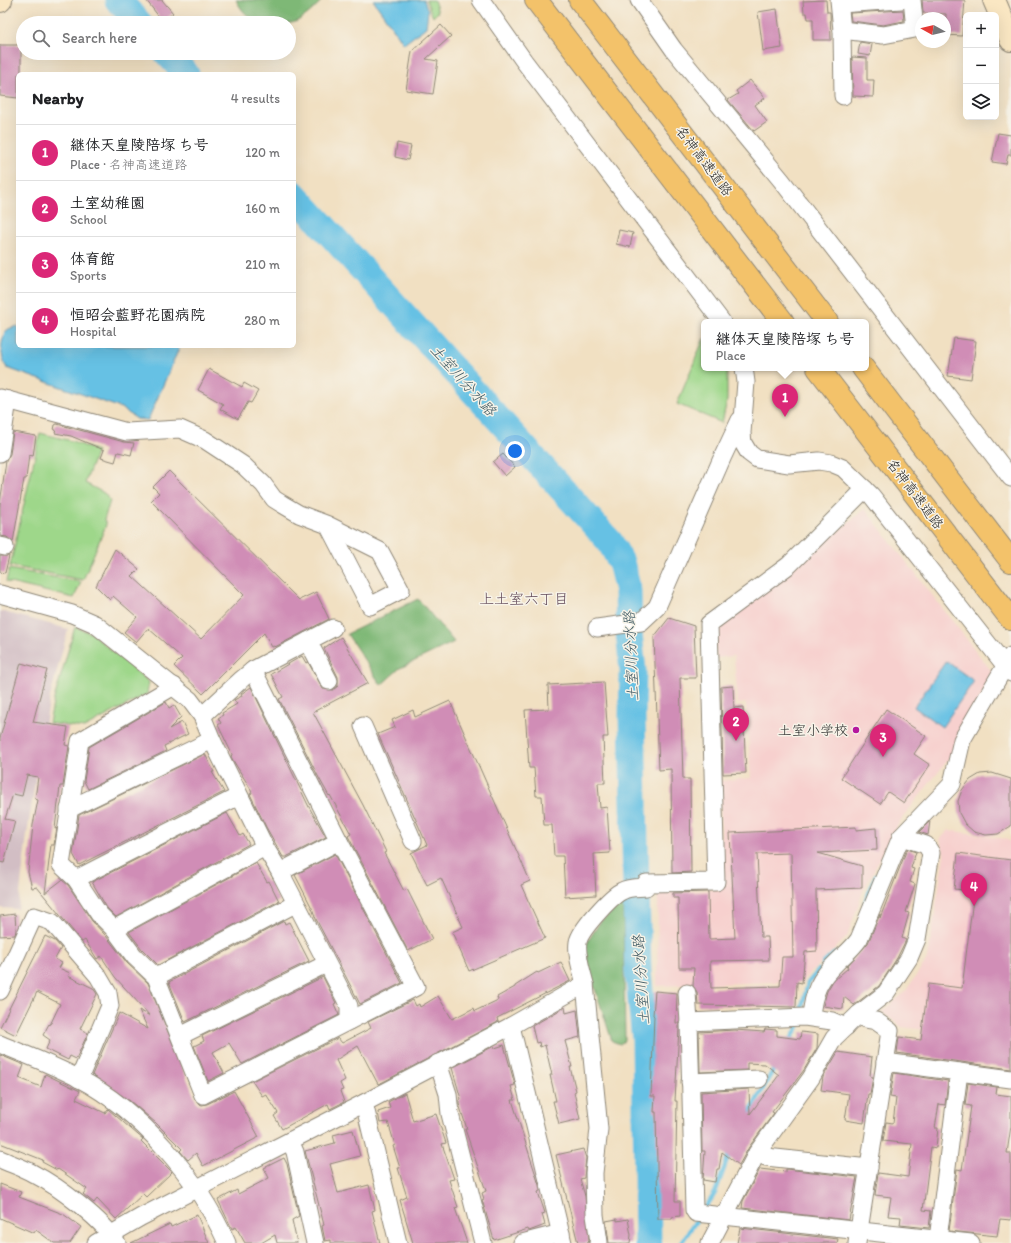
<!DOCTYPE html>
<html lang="en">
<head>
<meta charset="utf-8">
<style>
  :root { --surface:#fff; --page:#f6f6f6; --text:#202124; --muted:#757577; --line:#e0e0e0; --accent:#db2777 }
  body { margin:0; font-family:Itim,"Klee One",sans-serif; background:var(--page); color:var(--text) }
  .controls { position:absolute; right:12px; top:12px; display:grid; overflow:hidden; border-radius:6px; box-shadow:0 4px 16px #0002 }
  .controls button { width:36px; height:36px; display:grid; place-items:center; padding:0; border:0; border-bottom:1px solid var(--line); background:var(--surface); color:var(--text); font:20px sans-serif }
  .compass { position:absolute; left:915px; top:12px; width:36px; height:36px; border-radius:50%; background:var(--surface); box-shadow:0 4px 16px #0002; rotate:278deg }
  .you { position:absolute; left:515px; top:451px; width:14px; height:14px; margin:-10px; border:3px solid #fff; border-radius:50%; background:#1a73e8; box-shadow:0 0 0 6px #1a73e833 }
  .badge { display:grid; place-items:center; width:26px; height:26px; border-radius:50%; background:var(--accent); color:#fff; font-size:13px; font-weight:700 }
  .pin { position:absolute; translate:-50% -33px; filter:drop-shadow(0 1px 2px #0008) }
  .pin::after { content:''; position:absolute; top:21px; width:14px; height:12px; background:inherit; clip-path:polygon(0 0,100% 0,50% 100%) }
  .popup { position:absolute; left:701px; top:319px; width:168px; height:52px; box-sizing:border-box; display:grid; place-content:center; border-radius:6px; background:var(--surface); filter:drop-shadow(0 1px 3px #0005); font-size:13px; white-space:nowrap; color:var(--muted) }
  .popup b { font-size:15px; color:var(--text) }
  .popup::after { content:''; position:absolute; left:50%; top:100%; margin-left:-8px; border:8px solid transparent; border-top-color:var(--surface) }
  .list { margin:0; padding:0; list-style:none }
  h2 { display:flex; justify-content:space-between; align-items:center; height:52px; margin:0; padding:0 16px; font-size:17px }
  h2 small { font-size:13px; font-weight:400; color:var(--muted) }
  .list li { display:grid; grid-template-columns:26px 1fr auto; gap:12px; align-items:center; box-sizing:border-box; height:56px; padding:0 16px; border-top:1px solid var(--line) }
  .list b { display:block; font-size:15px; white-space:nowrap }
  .list p { margin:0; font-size:13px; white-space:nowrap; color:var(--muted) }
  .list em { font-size:13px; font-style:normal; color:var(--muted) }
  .icon { flex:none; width:22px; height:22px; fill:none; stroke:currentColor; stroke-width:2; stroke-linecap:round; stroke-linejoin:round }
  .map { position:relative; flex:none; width:1011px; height:1243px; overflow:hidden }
  .search { position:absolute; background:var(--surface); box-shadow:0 4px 16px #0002; left:16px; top:16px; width:280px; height:44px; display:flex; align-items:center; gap:10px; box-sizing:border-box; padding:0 14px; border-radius:22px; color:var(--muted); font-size:15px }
  .panel { position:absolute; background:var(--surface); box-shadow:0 4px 16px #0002; left:16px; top:72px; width:280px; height:276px; border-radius:6px }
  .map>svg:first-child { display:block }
</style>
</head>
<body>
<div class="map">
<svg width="1011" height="1243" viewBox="0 0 1011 1243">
  <rect width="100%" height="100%" fill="#f7f3e8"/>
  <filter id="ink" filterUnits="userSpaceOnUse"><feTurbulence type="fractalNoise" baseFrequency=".025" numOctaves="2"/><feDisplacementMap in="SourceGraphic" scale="8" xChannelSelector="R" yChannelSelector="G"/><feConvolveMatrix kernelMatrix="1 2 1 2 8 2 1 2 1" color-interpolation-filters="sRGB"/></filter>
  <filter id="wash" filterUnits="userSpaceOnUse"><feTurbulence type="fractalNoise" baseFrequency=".012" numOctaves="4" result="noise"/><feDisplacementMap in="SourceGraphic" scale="16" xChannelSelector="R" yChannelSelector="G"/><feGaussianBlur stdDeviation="0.9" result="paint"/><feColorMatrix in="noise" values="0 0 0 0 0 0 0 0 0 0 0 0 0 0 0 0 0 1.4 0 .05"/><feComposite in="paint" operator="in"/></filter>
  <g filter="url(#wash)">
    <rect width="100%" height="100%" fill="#f1e0c2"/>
    <g fill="#f7d0ce">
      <path d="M865,509L993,673L951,756L900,821L863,891L847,937L802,981L657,986L658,893L722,889L720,781L751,778L746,703L738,704L734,656L716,658L714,630Z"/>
      <path d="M949,830L1006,839L1011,842V1041L902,1027L882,1012L905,992L928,958L944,854L940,839Z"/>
    </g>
    <path fill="#d2bec4" d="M0,611L68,629L50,697L37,769L27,834L18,909L0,908Z"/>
    <g fill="#9ed78a" stroke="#64815a">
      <path d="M426,0H434L438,12L433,17Z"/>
      <path d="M704,338V368H727V400L722,423L677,404Z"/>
      <path d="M40,433L72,441L97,451L85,483L104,493L110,501L104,520L106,525L83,580L10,566Z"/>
      <path d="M9,569L81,582L74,598L6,582Z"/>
      <path d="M75,627L91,633L149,682L147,694L84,728L49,723L54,699Z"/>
    </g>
    <g fill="#7eb876" stroke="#547250">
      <path d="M236,0H322C314,9 306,17 295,22C290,24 285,23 280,23C258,23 247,21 236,0Z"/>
      <path d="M418,599L454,642L400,668L381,685L347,634Z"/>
      <path d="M623,903L625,1040L620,1044L612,1041L589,970L585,946L600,922Z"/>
    </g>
    <g fill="#66c1e4" stroke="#487688">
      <path d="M373,0H424L428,11L426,27L404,44Z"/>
      <path d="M18,326V346H180L148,420L137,419L121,408L7,368C0,358 0,339 6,331C9,328 14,327 18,326Z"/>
      <path d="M946,661L974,681L942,727L914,707Z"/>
    </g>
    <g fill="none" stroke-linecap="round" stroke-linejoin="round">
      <g stroke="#66c1e4" stroke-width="4.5">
        <path d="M865,903L876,875"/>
        <path d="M823,964L835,953"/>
        <path d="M802,1007L808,983L819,970"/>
        <path d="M789,1043L798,1027"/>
        <path d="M748,1116L776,1065"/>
        <path d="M704,1210L715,1193L730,1152"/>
        <path d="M681,1243L698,1218"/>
      </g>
      <g stroke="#66c1e4" stroke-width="27">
        <path d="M118,0L139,23"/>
        <path d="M167,53L186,74"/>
        <path d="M294,194L610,542L621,562L628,591L629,633L633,671L632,717L638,971L645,1039L648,1243"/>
      </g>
    </g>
    <g id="blocks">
      <g fill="#d08db6" fill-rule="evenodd">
        <path d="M146,0H162L173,13L163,22Z"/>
        <path d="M826,0L827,12H830L831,40H813V19H808L807,13H804L803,1Z"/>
        <path d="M922,0H965L962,36L945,35L946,14L923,13Z"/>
        <path d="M777,9L782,48L763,51L758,12Z"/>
        <path d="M903,10L904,21L883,25L851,21L850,13Z"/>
        <path d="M441,25L451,36L426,59L438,61L433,94L406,90L412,51Z"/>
        <path d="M860,42L872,44L870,56L858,54Z"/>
        <path d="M0,45H21V74H18V98L0,96Z"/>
        <path d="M852,57L867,58V80H874L873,97L853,96Z"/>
        <path d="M750,80L765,98L755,105L767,122L754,131L728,100L738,94L736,91Z"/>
        <path d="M998,133L1011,135V155H1008L1006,164L992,162Z"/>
        <path d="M397,143L411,146L408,160L395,157Z"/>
        <path d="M619,230L633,233L630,247L616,244Z"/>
        <path d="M954,338L976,341L971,379L948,376Z"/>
        <path d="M209,369L242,387L244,383L258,391L251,403L248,402L238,419L220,409L223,404L198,390Z"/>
        <path d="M57,424L124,442L134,443L131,455L118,452L115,462L101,458L104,450L71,436L55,433L56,430H54L55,425Z"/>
        <path d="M13,432L36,436L33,456L29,455L26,479H24L13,542L7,537L0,536V504L6,461L10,454Z"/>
        <path d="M503,454L515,467L505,476L493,462Z"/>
        <path d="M169,471L299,600L316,592L329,619L275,647L274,646L272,647L264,633L203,694L174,666L182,658L148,628L136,642L124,632L137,617L113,596L110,600L96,586L115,549L139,569L132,576L201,639L244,595L151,501L159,493L153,487Z"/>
        <path d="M0,556H9L5,573L0,572Z"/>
        <path d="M669,618L694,626L696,678H680L683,779H690L691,872L672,873L671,769L659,770L654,637Z"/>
        <path d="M341,637L368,683L313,712L363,805L386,852L384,853L404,891L407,889L432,939L408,951L348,836L351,834L330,795L329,796L319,778L279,699L283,697L271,674L302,656L306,663L308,662L323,689L333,690L338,686V677L324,648Z"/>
        <path d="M21,663L47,670L33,722L68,727L65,745L69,746L63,786H60L55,829L57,828L54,845H51L45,893L62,880L68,885L92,921L106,936L127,963L148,983L197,1103L202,1105L207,1104L234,1091L259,1137L203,1166L196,1153L188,1160L180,1151L182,1149L156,1123L130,1101L92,1075L119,1013L148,1029L139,1010L150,1016L115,977L101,956L97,959L85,940L82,942L37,887L32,888L28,872L33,825L38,800L35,799L38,777L27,775L22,796L13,794L5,819L15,821L4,863L0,862V738Z"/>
        <path d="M604,682L608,737H603L605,783H598L600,808L607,807L610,853L594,854L596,895L565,897L563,856H554L552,825H544L542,796H536L534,768H529L525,710L549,709L548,685Z"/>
        <path d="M733,686L734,708L743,707L746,773L723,774L721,687Z"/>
        <path d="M251,687L309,807L326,837L286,857H283L266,827L250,794L252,793L250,788L231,757L232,754L218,725L221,723L218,718L223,715L222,713L237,704L234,700L242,696L241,694Z"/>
        <path d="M450,701L530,881L521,885L545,938L469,971L452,932L463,927L441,878L427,885L411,853L427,845L378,734L395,727L392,720L413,710L415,717Z"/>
        <path d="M166,702L169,708L174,705L181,717L169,729L182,722L188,734L164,746L166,751L88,789L84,781L89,747Z"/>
        <path d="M886,709L926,736L914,754L930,765L904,803L888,792L880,804L841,778Z"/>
        <path d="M205,754L214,772H212L224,792L79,865L73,854L79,815Z"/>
        <path d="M992,773L1011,779V826L998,834L986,835L974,832L965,824L959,813L958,801L962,790L970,780L980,774Z"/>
        <path d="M227,813L240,836L243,834L249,844L116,917L107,908L92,882Z"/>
        <path d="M930,821L928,835L919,832Z"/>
        <path d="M856,827V830L876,828L877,850L818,853L862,866V888L816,890L817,951L805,952L802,983L797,982L796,1007L698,1005L697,992L693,986L694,968H679L678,898H673V893L708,892L709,939L735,938L730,833ZM791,853L793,957H782L780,986L711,988L710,961L769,960L768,937H761L757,854Z"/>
        <path d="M907,849L916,852L911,868L914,869L910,882L915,884L906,912L909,913L902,938L906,940L897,958L879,986L854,1005L844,997L843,1009L823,1006L827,991L833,981L848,968L847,966L868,943L880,914V918Z"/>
        <path d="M958,853L1011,860V1069L897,1053L899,1037L921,1040L928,984L962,988L974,891L954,889Z"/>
        <path d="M335,854L402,983L360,1004L316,919L312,908L295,875Z"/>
        <path d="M256,863L267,882L269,881L279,901L158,965L142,949L129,932Z"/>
        <path d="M15,914L16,930L15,935L0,936V916Z"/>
        <path d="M284,921L285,924L289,922L309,961L185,1022L169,982Z"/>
        <path d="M45,936L55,941L61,948L55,959L62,963L59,968L70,973L68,976L93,988L97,994L80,1029L88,1033L76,1059L70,1056L68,1060L46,1049L50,1040L43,1035L49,1024L50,1025L60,1004L37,992L16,1035L0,1027Z"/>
        <path d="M561,962L570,981L497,1018L498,1022L383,1082L378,1084L358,1046L336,1060L345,1080L340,1083L343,1090L340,1091L344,1102L330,1109L328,1104L282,1129L274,1116L278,1113L266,1094L262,1096L252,1081L338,1038L342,1043L371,1028L368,1022L413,1000L416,1006L419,1004L420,1007L438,996L452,1019L474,1008L475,1011L498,1000L497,997L515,987V986L537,972L538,973Z"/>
        <path d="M323,977L336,1003L334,1004L339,1015L242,1064L229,1043L213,1052L224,1073L208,1081L194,1046L204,1041L202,1036Z"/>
        <path d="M655,991L677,993L676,1023H679V1028L675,1101H677L675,1201H680V1216L672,1217V1219H658L656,1112H654L655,1096H651L654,1016L653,1015Z"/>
        <path d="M565,1007L566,1013L577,1010L580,1037L565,1041L572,1067H570L576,1091L574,1092L580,1119L559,1124L553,1101H556L550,1075H552L545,1045L540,1047L539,1042L536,1043L532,1026Z"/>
        <path d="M765,1029L777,1030V1036L800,1039L801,1032L818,1034L817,1048L804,1070L772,1112L774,1113L749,1147L739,1165L722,1152L719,1169H717L715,1182L703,1180L705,1151H702L701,1092L749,1089L750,1114L779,1075L765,1064L747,1063V1070L700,1072L699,1032L735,1030L764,1032Z"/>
        <path d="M504,1045L515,1085L511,1086L515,1100H512L539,1185L540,1191L538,1192L545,1213L542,1214L545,1225L529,1231L528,1229L494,1240L482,1200L484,1199L482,1193L486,1191L465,1129H467L459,1104V1100L461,1099L452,1068L494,1046L495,1048Z"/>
        <path d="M838,1052L872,1057L870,1076L873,1077L870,1094H868L864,1123L845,1120L849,1094L821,1090L823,1077Z"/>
        <path d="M0,1055L24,1065L19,1078L41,1087L45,1074L80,1091L76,1099L105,1113L108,1109L138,1135L143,1139L141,1141L172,1172L146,1197L143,1194L116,1219L97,1199L94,1203L83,1194L87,1189L58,1169L57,1170L42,1162L43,1160L0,1143Z"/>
        <path d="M894,1073L948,1081L945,1105L939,1104L935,1128H938L936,1148L931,1147L923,1210L931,1211L929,1228L900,1225L901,1217L888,1216L891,1197L875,1195L878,1173L908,1177L912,1144L883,1141L886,1122L893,1123L896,1098L890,1097Z"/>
        <path d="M968,1083L997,1087L996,1094L1011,1096V1126L1007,1153H1011V1220L1000,1219L997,1236L949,1231L957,1169L962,1170L971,1106L965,1105Z"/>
        <path d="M405,1093L413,1121L436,1114L446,1143L442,1144L454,1179L449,1180L458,1207L455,1208L467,1243H413L400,1200L407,1197L398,1168H400L393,1146L395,1145L388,1122L380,1123L378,1112L390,1108L388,1102Z"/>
        <path d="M353,1130L360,1156L330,1164L338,1193L369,1185L375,1210L372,1211L380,1243H331V1240L325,1241L322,1226L324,1225L305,1151L335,1143L333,1135Z"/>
        <path d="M583,1149L586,1158L584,1178L580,1179L585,1196L589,1240L588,1243H578L556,1155Z"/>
        <path d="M284,1158L287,1164L299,1216L292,1220L297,1243H277L275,1235L261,1243H245L236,1227L232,1229L218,1200L237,1190L238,1194L269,1178L264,1168Z"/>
        <path d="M760,1169L786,1172V1169L857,1177L849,1220L742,1208L743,1201Z"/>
        <path d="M0,1184L21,1192L19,1197L63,1214L81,1227L70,1243H54L36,1230L34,1233L0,1218Z"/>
        <path d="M197,1215L209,1243H131L170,1224L171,1227Z"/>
        <path d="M617,1219V1221L628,1219L631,1235L630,1243H609L606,1221Z"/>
        <path d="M740,1228L838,1239L837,1243H737Z"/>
      </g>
    </g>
  </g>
  <g filter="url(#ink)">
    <use href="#blocks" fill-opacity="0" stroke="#8e8676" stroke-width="1"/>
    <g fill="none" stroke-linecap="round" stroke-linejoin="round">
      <defs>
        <g id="street">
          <path d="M481,0L524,61L722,322"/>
          <path d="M639,0L674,50L782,181L1011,478"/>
          <path d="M839,0L842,30L843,96"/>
          <path d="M840,4L901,0"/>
          <path d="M842,30L883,35L915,29L912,0"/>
          <path d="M744,368L746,382L742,433L743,443L749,453L757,459L789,464L819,461L831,463L843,468L871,495L1011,673"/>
          <path d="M0,398L127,432L180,429L205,440L243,465L263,484L274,499L282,504L299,514L328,525L380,551L401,590L370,606L328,525"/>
          <path d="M0,453L8,400"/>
          <path d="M0,546L5,547"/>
          <path d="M0,594L72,614L95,624L190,700L202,716L212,740L265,847L280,872L349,1006V1021"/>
          <path d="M597,628L641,622L657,607L723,456L740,420"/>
          <path d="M308,641L329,681"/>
          <path d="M174,686L80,741L61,865L76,879L99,914L114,929L134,956L156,977L203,1095L416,987L339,841L253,670"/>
          <path d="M202,716L242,679L253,670L333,628"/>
          <path d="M363,726L413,841"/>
          <path d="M69,809L212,740"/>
          <path d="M280,872L339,841"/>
          <path d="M76,879L239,796"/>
          <path d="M114,929L265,847"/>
          <path d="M156,977L295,904"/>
          <path d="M585,984L599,1129L594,1173L595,1215L599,1242L598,1243"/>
          <path d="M0,991L34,916L52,922L98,976L108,993L110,1006L79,1079"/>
          <path d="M687,993L689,1022"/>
          <path d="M811,1017C813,993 819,979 837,962C845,954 852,949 859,939L901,837"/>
          <path d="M511,1026L563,1243"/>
          <path d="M846,1027L832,1021L805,1017L689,1022L694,1210L696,1213L971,1243"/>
          <path d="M180,1036L326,964"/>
          <path d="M0,1044C26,1055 53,1065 78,1078C141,1111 198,1178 227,1243"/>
          <path d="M885,1062L1011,1079"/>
          <path d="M438,1063L448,1094L450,1114L483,1243"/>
          <path d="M690,1082L759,1079"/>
          <path d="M364,1103L398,1243"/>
          <path d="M290,1141L295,1152L315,1243"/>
          <path d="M757,1153L766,1157L869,1168"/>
          <path d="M0,1159C11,1164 24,1168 34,1174C58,1186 104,1221 117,1243"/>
          <path d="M938,1239L959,1072"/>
          <path d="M96,1243L141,1217L364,1103L511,1026L585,984C582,971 576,955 578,942C580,930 611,896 622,891C629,887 638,888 646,887V883L716,882L709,624L789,565L865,489"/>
          <path d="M522,1243L561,1233"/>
          <path d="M710,1243L757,1153L811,1078L834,1038L859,1014L886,993L909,958L917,939L931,853L926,845L901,837L952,784L962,740L1011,656"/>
          <path d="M857,1243L890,1031L876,1021L865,1019L859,1014"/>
        </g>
        <g id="secondary">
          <path d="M994,0L1011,40"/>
          <path d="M0,1L1,0"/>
        </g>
        <g id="highway">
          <path d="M536,0L783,322"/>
          <path d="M580,0L827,322"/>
          <path d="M818,368L1011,619"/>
          <path d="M863,368L1011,561"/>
        </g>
      </defs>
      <use href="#street" stroke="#8e8676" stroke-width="19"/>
      <use href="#secondary" stroke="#8e8676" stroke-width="24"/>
      <use href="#highway" stroke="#8e8676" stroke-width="24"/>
      <use href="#street" stroke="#fff" stroke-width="17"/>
      <use href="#secondary" stroke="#fae7c3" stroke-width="22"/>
      <use href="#highway" stroke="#f3c26a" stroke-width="22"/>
    </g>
  </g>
  <circle fill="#b5179e" stroke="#f7f3e8" stroke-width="1.5" cx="856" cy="730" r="4"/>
  <g text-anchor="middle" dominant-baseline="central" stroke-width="3" stroke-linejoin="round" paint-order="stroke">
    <g font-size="14" fill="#2b2b2b" stroke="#f7f3e8">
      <text transform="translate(704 161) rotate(53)">名神高速道路</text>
      <text transform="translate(915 494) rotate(53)">名神高速道路</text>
    </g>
    <g font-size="14" fill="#2b2b2b" stroke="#f7f3e8" text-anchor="end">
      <text x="848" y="730">土室小学校</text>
    </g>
    <g font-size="15" font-style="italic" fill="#3d5862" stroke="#f7f3e8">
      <text transform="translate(463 380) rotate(48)">土室川分水路</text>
      <text transform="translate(631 656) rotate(-93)">土室川分水路</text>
      <text transform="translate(641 980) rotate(-94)">土室川分水路</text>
    </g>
    <g font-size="15" fill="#654d5c" stroke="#f7f3e8">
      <text x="524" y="599">上土室六丁目</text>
    </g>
  </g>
</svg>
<div class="controls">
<button>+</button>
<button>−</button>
<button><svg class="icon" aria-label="layers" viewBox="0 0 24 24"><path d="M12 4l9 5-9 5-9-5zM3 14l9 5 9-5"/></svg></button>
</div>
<svg class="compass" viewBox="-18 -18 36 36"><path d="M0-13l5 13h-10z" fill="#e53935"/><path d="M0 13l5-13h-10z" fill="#757577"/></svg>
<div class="you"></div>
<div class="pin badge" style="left:785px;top:417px">1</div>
<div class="popup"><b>継体天皇陵陪塚 ち号</b>Place</div>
<div class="pin badge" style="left:736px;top:741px">2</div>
<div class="pin badge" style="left:883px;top:757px">3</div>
<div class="pin badge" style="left:974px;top:906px">4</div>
<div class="search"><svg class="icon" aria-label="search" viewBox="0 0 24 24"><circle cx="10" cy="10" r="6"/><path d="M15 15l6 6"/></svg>Search here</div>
<section class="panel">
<h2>Nearby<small>4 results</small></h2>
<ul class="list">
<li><span class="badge">1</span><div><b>継体天皇陵陪塚 ち号</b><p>Place · 名神高速道路</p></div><em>120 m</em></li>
<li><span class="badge">2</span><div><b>土室幼稚園</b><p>School</p></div><em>160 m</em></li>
<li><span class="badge">3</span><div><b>体育館</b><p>Sports</p></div><em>210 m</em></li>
<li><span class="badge">4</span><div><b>恒昭会藍野花園病院</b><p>Hospital</p></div><em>280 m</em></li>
</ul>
</section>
</div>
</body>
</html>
